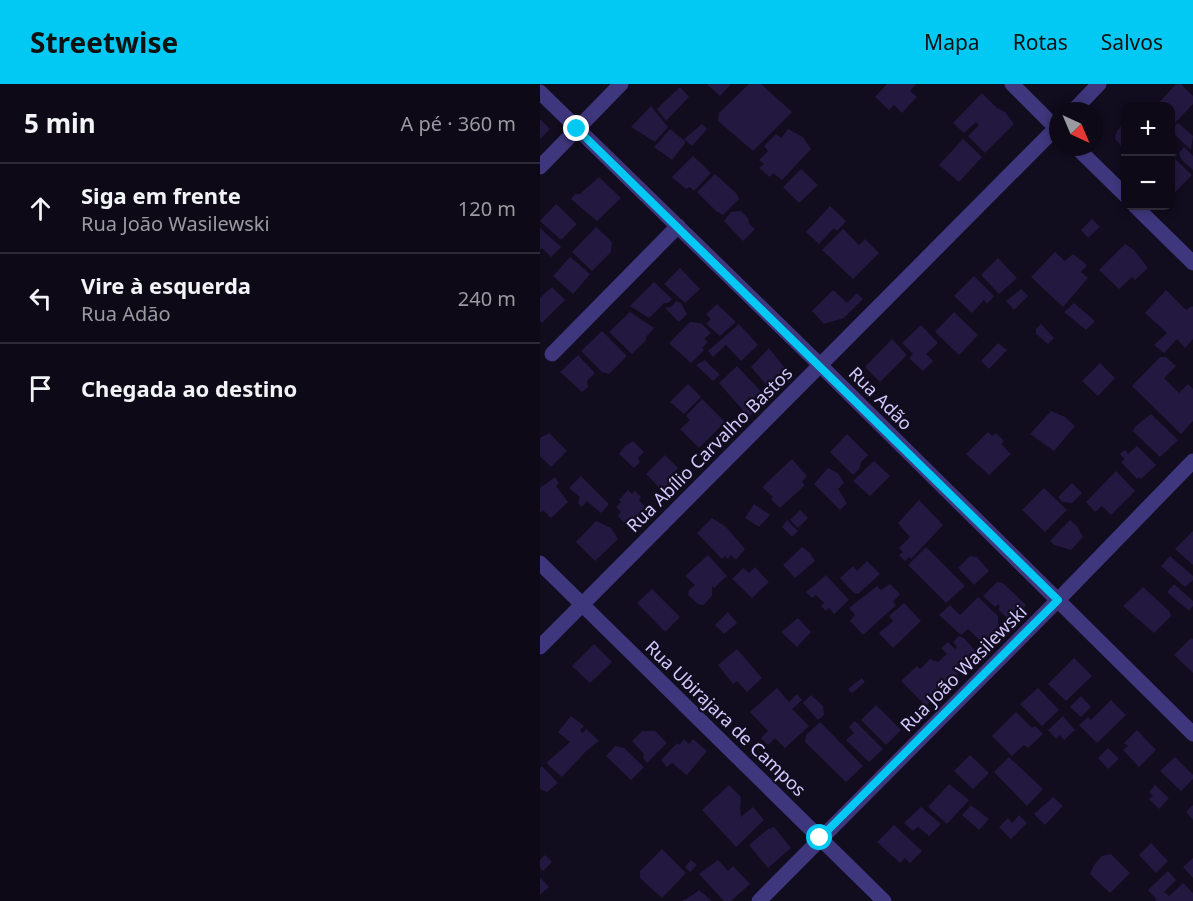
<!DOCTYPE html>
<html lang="pt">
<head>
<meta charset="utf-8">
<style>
  :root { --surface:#0d0916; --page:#16121f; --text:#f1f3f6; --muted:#9a9aa1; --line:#2d2a35; --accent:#02c9f3 }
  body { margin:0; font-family:"Noto Sans",sans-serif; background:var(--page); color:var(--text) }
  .controls { position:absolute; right:18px; top:18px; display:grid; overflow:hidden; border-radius:12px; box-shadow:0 3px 9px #0003 }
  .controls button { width:54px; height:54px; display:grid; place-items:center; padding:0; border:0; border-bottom:2px solid var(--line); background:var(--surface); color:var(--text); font:30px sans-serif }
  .compass { position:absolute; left:509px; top:18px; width:54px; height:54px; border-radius:50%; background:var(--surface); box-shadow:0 3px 9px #0003; rotate:136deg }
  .stop { position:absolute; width:18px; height:18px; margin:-14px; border:4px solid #02c9f3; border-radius:50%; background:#fff }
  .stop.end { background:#02c9f3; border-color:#fff; box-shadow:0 2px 6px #0008 }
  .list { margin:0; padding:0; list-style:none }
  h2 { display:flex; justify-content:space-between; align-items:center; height:78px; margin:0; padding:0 24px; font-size:26px }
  h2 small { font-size:20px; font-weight:400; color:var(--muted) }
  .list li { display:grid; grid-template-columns:39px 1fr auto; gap:18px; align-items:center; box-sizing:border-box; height:90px; padding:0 24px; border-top:2px solid var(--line) }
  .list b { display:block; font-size:22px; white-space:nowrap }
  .list p { margin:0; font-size:20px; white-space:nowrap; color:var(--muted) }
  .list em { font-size:20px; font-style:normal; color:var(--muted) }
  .icon { flex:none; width:33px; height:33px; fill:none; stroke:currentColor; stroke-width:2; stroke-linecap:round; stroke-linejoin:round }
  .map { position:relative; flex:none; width:653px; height:817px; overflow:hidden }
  header { display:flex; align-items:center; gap:36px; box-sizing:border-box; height:84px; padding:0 30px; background:var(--accent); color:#111 }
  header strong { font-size:28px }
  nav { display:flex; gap:33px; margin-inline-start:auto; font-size:21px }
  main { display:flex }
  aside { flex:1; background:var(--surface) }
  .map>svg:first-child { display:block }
</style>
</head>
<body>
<header>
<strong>Streetwise</strong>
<nav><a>Mapa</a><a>Rotas</a><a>Salvos</a></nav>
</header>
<main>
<aside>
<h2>5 min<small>A pé · 360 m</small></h2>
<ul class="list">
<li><svg class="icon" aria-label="ahead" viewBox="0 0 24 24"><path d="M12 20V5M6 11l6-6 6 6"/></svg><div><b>Siga em frente</b><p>Rua João Wasilewski</p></div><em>120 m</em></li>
<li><svg class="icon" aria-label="left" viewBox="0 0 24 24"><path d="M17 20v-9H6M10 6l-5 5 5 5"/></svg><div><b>Vire à esquerda</b><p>Rua Adão</p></div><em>240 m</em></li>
<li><svg class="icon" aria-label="arrive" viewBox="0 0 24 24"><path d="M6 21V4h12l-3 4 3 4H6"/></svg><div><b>Chegada ao destino</b></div></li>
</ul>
</aside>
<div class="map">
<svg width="653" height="817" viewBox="0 0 653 817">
  <rect width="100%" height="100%" fill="#110c1e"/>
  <g fill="#23183f">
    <path d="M167,0H191L180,12Z"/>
    <path d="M209,0H221L252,28L213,67L178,37L179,29Z"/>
    <path d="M347,0H376L370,7L377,13L362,29L354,21L349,26L335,13Z"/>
    <path d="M636,0H641L653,12V20L633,41L630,38V22H616Z"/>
    <path d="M140,3L149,13L126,37L117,25Z"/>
    <path d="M442,9L457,24L465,28L474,40L445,69L428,52L439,41L436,38L424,49L413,39Z"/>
    <path d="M111,22L128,43L115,58L91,43Z"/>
    <path d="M0,35L10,45L0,55Z"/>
    <path d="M585,38V66L575,55L577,47Z"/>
    <path d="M638,39L653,52L651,66L633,49L630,51V46Z"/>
    <path d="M162,40L167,45L152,62L144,55Z"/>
    <path d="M130,45L146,58L132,76L114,63Z"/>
    <path d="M248,45L263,53L271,65L242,96L233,89L230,93L219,84L224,80L219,76L228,67L224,62L236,50L241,54Z"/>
    <path d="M423,55L442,73L419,98L399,81Z"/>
    <path d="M644,63L653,72V86L641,75L639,69Z"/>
    <path d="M630,66L637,71L634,74L652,91L634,109L630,106Z"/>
    <path d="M153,72L171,89L154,107L150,103L146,105L132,93Z"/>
    <path d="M261,85L278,101L259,119L243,103Z"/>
    <path d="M175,90L196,109L199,115L183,131L176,127L157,108Z"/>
    <path d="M59,93L81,114L57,137L31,115L35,110H40Z"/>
    <path d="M16,120L37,140L21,156L0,137Z"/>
    <path d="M290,122L306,137L297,147L294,144L279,160L266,148Z"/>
    <path d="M201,127L208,134L209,140L215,145L203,157L184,137L191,128Z"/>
    <path d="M552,135L560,143L548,154L541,146Z"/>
    <path d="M56,143L72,158L71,168L52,187L32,168Z"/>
    <path d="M0,144L21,163L11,173L2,164L0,166Z"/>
    <path d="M303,145L319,161L325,155L339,169L313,195L282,166Z"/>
    <path d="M585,160L594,166L608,184L595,196L592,193L579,205L559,186Z"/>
    <path d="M515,168L525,177L533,170L547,181L541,188L548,194L523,223L491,193Z"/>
    <path d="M30,173L50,190L33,210L13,192Z"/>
    <path d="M458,174L477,194L459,210L441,191Z"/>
    <path d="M140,184L160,205L145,219L124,200Z"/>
    <path d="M434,192L454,212L447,220L444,216L432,229L414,212Z"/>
    <path d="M114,198L132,215L128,219H124L109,234L90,222Z"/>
    <path d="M12,203L25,216L2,239L0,237V214Z"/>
    <path d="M481,205L488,212L474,226L466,217Z"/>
    <path d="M293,206L307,219L317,209L323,215L304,234L284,240L272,227Z"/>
    <path d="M626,206L646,226L652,222L653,223V255L645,264L637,255L624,269L614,261L627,249L605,229Z"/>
    <path d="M136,217L141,219L147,230L139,238L125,224L131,223Z"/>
    <path d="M534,219L555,237L546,246L524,228Z"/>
    <path d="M177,220L196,238L180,252L166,240L171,235L166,230Z"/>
    <path d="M90,228L114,244L106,253V256L92,270L69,248Z"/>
    <path d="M414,228L438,251L419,271L395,248Z"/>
    <path d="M150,238L161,239L171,249L164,255L168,258L162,264L164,266L151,279L129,259Z"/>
    <path d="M199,240L218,261L201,277L186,261L173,273L168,267Z"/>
    <path d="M501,240L514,254L508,260L496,250V245Z"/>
    <path d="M381,241L398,259L386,270L393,277L383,287L369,274L373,270L362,259Z"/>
    <path d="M62,247L87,272L69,290L62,288L41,267Z"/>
    <path d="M352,255L367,271L340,298L325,283Z"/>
    <path d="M458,259L467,266L449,285L441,277Z"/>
    <path d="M229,264L244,283L245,290L230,305L211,283Z"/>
    <path d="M38,271L55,289L47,297L48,303L42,308L20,288Z"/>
    <path d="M620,273H626L636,282L624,294L639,309L648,300L653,305V337L641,350L592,302Z"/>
    <path d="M165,276L180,291L173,297L156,281Z"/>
    <path d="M560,279L575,294L558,312L542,297Z"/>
    <path d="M197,282L227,314L209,333L179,299Z"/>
    <path d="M148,300L161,313L144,330L130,318Z"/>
    <path d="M162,315L185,338L159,364L140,345L150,336L146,332Z"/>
    <path d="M511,327L525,333L535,342L514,367L490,350Z"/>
    <path d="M611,330L638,356L620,373L593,347L596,342Z"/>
    <path d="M448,348L452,352L456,349L464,357L461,360L471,370L449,391L426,370Z"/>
    <path d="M9,349L27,367L11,383L0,372V354Z"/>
    <path d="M307,350L328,371L321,378L320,384L313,391L290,368Z"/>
    <path d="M93,357L104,368L98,374L100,378L94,384L79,370L85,362Z"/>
    <path d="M597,362L616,381L601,395L599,393L597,395L581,378L585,375L580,370L585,366L588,370Z"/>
    <path d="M125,371L138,384L132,390L138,396L125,409L106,390Z"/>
    <path d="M252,375L267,392L262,398L265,401L240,424L231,415L233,413L222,403Z"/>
    <path d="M334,377L350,392L330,412L313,397Z"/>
    <path d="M288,384L298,389L304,399L298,405L307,419L300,426L274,400Z"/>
    <path d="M576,387L595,407L571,431L562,422L555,428L546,418Z"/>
    <path d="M41,392L69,420L61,429L47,417L42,423L38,419L40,413L29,404Z"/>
    <path d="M15,393L19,399L16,402L28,418L11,434L3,426L0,429V404Z"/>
    <path d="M532,399L542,409L532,419L522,418L518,413Z"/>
    <path d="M504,404L527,426L505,448L482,426Z"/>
    <path d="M88,406L92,410L95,407L101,413L99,416L106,424L87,442L78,432L81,428L76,423L81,418L79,416Z"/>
    <path d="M379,416L403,441L371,475L369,473L365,477L359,471L363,468L359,464L370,453L358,439Z"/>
    <path d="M214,420L230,431L219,443L205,434Z"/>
    <path d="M260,426L268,434L258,444L250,436Z"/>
    <path d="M172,434L186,443L205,465L196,476L191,471L188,475L185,472L182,475L157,449Z"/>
    <path d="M247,436L258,447L252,453L242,443Z"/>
    <path d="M530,436L537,442L543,453L531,466L514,461L510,457Z"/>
    <path d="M56,437L71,444L78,455L55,477L36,458Z"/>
    <path d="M653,447V481L635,465Z"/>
    <path d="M262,463L270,469L275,477L255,494L243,481Z"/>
    <path d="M386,463L425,502L406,519L368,481Z"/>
    <path d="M168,471L187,492L174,504L172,502V512L163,521L158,520L148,511L149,506L155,501L145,492Z"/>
    <path d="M430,472L437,473L449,487L434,501L418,484Z"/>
    <path d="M630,472L653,492V496L645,503L621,482Z"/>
    <path d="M327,477L340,490L318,510L314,509L300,494L313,482L317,487Z"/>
    <path d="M215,483L229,498L212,514L192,495L203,484L209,489Z"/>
    <path d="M286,491L309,516L294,530L289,524L286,527L281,522L284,519L276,511L272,514L266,508Z"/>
    <path d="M457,498L463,499L486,521L470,537L458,525L460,523L458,520L455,523L443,512Z"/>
    <path d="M350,500L360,510L353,518L356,521L323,551L310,537L315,531L309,524L337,502L341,506Z"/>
    <path d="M634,500L653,517V522L649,527L627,508Z"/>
    <path d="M603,503L629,527L631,532L614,549L583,522Z"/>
    <path d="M112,505L140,533L125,548L97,519Z"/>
    <path d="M438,513L458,532V540L463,545L446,562L428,545L421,551L399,531L410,521L420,531Z"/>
    <path d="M364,519L381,537L353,564L339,549L353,537L349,532Z"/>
    <path d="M188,528L197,539L184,550L175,541Z"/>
    <path d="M258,534L271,548L257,563L241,548Z"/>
    <path d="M419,552L424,554L438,570L386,622L361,597L377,582L380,585L390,575L398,578L407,570L401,564L408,558L415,565L417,563L413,558Z"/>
    <path d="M651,554L653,555V589L634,571Z"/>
    <path d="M54,560L72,578L50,599L32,582Z"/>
    <path d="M197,565L222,594L207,608L197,597L193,600L178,581Z"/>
    <path d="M534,574L552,592L526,617L508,600Z"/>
    <path d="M322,594L325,598L312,609L308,605Z"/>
    <path d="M237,604L249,618L257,610L262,616L252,625L269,642L245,664L235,654L228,661L221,654L228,647L210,628Z"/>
    <path d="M498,604L519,626L502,642L480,620Z"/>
    <path d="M271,611L283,622L284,631L278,636L263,619Z"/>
    <path d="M541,612L551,623L541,633L530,623Z"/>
    <path d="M571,616L586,631L557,659L539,641L548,633L551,636Z"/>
    <path d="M336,621L361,646L346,661L321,636Z"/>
    <path d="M476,628L492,644L495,642L503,650L488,664L484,661L472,672L452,652Z"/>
    <path d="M31,632L44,642L40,646L43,649L46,645L59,657L46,667L22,693L6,679L30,658L18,648Z"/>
    <path d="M523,632L535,646L524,656L520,651L516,655L508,646Z"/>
    <path d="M315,637L343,665L329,678L306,656L314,649L309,643Z"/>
    <path d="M280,638L323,682L306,698L265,658L266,651Z"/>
    <path d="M597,646L616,666L599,683L583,666L588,662L584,659Z"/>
    <path d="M102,647H115L127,659L107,679L103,674L104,670L92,657Z"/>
    <path d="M144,655L149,660L153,655L167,667L147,691L132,679L127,683L121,676L137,659L139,661Z"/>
    <path d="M75,662L84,664L104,683L91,696L66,672Z"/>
    <path d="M568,664L579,675L568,685L558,674Z"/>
    <path d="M430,671L449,689L433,705L414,687Z"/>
    <path d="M469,673L503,705L487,722L454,688Z"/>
    <path d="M635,673L653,691V695L641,707L620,687Z"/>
    <path d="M2,682L18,699L7,708L0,705V684Z"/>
    <path d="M409,700L429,716L407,740L388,723Z"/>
    <path d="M189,701L201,713L200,725L201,733L213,723L224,736L196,763L162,726Z"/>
    <path d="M615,701L629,714L619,725L609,715L613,712L609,708Z"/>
    <path d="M513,713L523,722L505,741L494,730Z"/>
    <path d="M431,721L449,735L439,746L422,731Z"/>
    <path d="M653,721V736L646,728Z"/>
    <path d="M381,723L401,740L389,752L378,743L373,747L364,739Z"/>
    <path d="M479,731L487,739L471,755L459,743L468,734L472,739Z"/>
    <path d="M354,741L382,767L370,779L365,774L360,779L337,758Z"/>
    <path d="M234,743L251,764L228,784L209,761L228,745Z"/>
    <path d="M611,759L628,777L616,789L599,771Z"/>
    <path d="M122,765L146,789L122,814L100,794V787Z"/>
    <path d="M571,770L590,789L570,809L550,790L554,781L562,772Z"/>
    <path d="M5,771L12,778L3,787L0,784V776Z"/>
    <path d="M653,774V794L643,783Z"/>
    <path d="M151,776L157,781L150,788L145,783Z"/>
    <path d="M178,776L188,787L193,782L210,800L191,817H184L159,790Z"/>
    <path d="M628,787L636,796L624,808L629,812L643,799L653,809V817H615L616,815L608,806Z"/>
    <path d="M0,793L9,803L0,811Z"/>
    <path d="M159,806L172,817H142L154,810Z"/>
  </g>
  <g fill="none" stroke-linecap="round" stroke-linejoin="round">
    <g stroke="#3f377d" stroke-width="15">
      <path d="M472,0L518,46"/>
      <path d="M0,8L280,281L653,650"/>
      <path d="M533,27L559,0"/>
      <path d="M536,63L586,112"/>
      <path d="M0,83L81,0"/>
      <path d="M595,122L653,179"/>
      <path d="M12,270L138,142"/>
      <path d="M0,479L344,817"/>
      <path d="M0,563L518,42"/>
      <path d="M219,817L518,516L653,377"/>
    </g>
  </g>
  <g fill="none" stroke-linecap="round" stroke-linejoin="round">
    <path stroke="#02c9f3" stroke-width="8" d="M37,45L518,516L280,754"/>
  </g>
  <g text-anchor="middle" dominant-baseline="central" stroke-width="4.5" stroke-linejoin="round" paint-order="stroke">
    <g font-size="18" fill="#d4caff" stroke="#110c1e">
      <text transform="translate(341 314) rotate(45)">Rua Adão</text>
      <text transform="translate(169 365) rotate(-45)">Rua Abílio Carvalho Bastos</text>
      <text transform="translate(423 584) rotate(-45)">Rua João Wasilewski</text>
      <text transform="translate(186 634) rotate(44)">Rua Ubirajara de Campos</text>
    </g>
  </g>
</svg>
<div class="controls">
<button>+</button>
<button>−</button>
</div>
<svg class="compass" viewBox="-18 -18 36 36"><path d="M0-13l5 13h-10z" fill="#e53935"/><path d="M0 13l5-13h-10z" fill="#9a9aa1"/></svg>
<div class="stop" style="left:280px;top:754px"></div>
<div class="stop end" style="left:37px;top:45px"></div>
</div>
</main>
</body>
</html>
